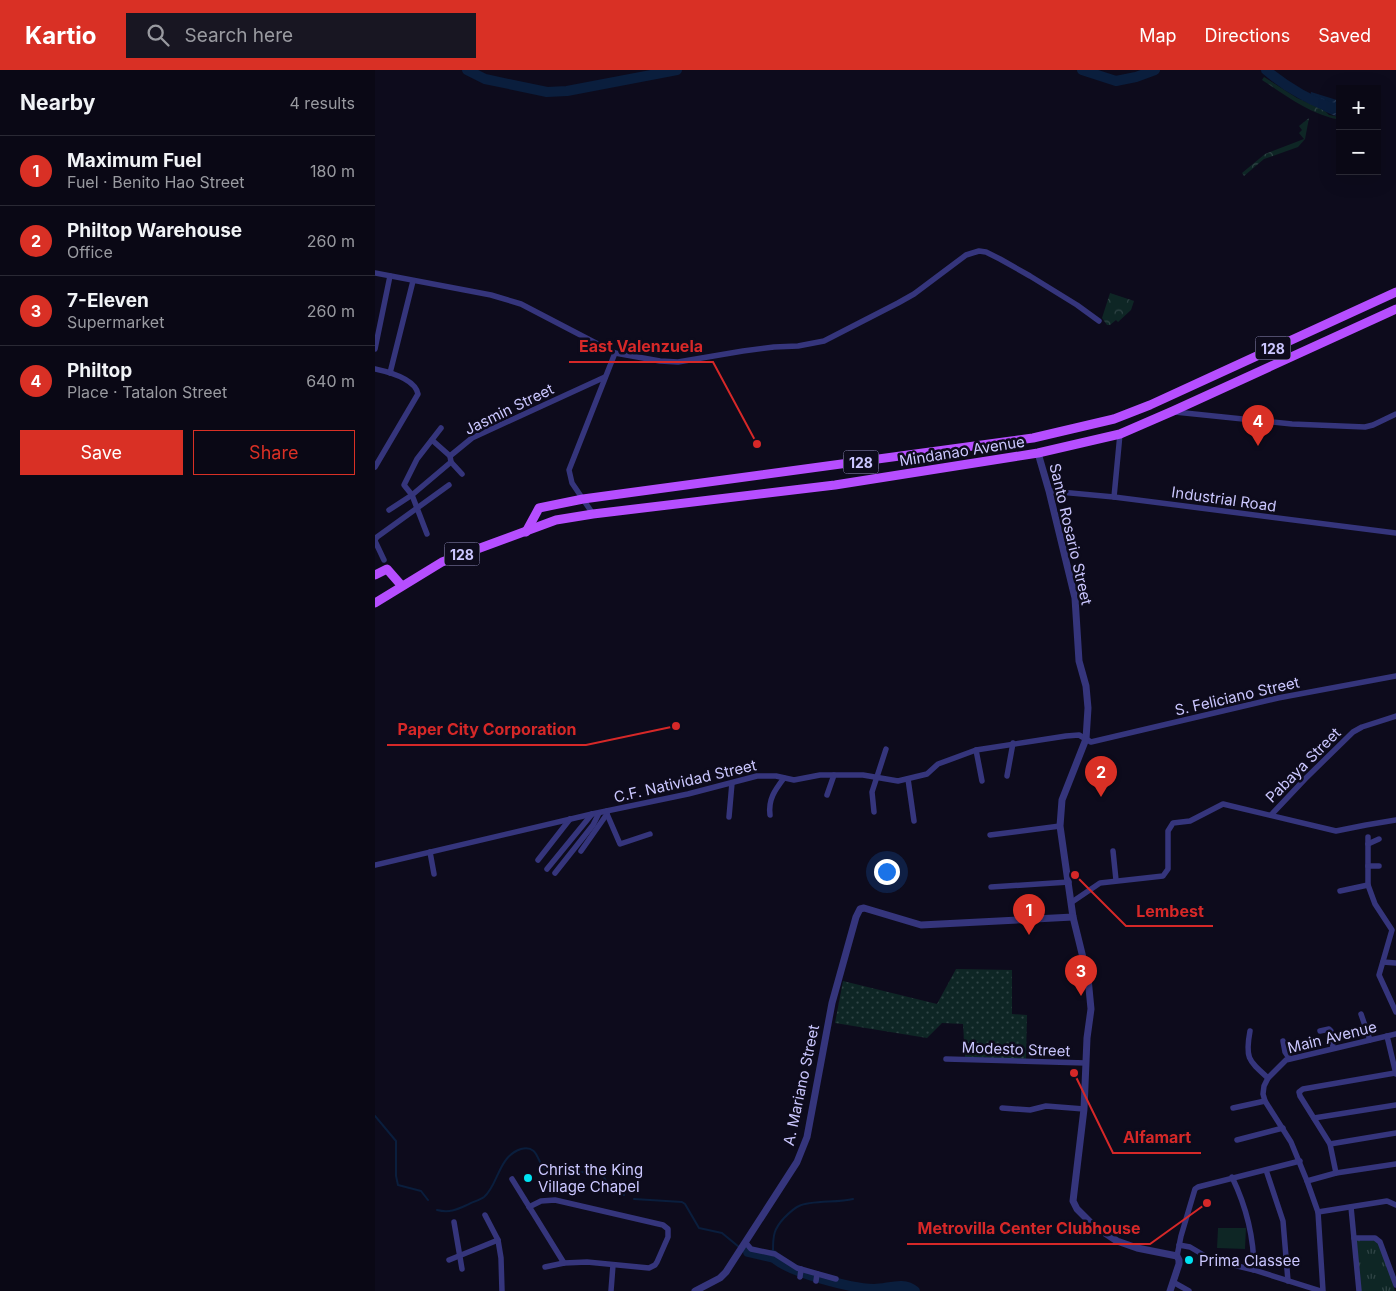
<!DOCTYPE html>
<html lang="en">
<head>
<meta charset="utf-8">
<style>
  :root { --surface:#0a0815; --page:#181622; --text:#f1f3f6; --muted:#999aa0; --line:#2a2934; --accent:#d93025 }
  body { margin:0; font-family:Inter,sans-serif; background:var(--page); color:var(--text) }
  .controls { position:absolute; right:15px; top:15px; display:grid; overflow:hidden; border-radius:0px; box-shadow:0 5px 20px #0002 }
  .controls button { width:45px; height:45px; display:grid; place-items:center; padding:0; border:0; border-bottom:1px solid var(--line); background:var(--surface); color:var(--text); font:25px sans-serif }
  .you { position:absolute; left:511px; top:801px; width:18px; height:18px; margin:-12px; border:4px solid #fff; border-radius:50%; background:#1a73e8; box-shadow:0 0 0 8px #1a73e833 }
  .badge { display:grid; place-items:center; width:32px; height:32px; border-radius:50%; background:var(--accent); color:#fff; font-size:16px; font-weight:700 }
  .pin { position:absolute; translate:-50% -41px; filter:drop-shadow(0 1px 2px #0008) }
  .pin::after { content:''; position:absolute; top:26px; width:18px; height:15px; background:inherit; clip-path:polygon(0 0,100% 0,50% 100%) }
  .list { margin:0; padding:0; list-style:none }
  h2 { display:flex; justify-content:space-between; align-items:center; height:65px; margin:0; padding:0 20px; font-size:21px }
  h2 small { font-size:16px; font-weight:400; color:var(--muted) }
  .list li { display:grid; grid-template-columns:32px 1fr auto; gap:15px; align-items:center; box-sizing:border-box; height:70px; padding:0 20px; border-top:1px solid var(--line) }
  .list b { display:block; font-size:19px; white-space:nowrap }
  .list p { margin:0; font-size:16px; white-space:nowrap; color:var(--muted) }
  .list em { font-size:16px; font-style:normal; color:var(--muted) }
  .actions { display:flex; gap:10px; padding:15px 20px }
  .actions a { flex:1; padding:11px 0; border:1px solid var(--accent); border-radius:0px; text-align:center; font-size:18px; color:var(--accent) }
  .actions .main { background:var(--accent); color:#fff }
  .icon { flex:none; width:28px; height:28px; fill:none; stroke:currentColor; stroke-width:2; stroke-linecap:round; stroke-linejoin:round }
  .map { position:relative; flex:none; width:1021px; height:1221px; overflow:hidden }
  header { display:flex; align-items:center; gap:30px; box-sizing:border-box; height:70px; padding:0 25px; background:var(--accent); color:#fff }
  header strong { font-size:24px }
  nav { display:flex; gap:28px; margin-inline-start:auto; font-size:18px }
  .search { width:350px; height:45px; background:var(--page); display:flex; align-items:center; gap:12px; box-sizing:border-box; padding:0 18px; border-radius:0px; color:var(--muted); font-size:19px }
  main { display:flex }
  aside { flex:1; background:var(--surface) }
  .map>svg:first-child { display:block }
</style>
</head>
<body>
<header>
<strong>Kartio</strong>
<div class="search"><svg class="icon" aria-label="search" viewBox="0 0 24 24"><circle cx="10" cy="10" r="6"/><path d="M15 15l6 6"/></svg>Search here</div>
<nav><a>Map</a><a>Directions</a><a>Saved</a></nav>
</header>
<main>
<aside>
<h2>Nearby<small>4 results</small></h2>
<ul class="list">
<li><span class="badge">1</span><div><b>Maximum Fuel</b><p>Fuel · Benito Hao Street</p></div><em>180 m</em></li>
<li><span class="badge">2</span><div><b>Philtop Warehouse</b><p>Office</p></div><em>260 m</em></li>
<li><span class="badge">3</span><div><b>7-Eleven</b><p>Supermarket</p></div><em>260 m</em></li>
<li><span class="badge">4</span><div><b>Philtop</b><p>Place · Tatalon Street</p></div><em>640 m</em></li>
</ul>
<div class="actions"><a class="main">Save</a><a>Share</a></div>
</aside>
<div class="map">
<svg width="1021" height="1221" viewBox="0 0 1021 1221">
  <defs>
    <pattern id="grass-dots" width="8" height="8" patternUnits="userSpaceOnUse" patternTransform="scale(1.25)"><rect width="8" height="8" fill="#0e2625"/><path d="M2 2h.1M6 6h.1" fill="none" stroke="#304446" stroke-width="1.8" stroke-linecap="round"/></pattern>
    <pattern id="forest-crowns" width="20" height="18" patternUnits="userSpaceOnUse" patternTransform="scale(1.25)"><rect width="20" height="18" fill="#0e2625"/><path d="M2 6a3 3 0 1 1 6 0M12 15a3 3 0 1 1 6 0" fill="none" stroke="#304446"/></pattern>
    <pattern id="park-tufts" width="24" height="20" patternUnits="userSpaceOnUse" patternTransform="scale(1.25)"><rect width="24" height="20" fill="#0e2625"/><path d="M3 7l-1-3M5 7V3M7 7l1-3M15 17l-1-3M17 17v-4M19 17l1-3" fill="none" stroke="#304446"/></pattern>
    <pattern id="water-waves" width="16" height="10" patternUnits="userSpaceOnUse" patternTransform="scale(1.25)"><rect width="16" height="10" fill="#0a1e3d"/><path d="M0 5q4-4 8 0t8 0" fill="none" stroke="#2c3d5a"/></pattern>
  </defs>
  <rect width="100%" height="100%" fill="#0d0b1c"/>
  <path fill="url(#grass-dots)" d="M581,899L637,900V944L652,945L651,989L590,987L588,954L567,953L552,968L460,953L468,911L562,934Z"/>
  <g fill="url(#forest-crowns)">
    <path d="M889,7L922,28L948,39L954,45L965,47V50C934,44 912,26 887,10Z"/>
    <path d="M934,48L930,69L923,77L889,89L869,106L867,103L890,84L929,69L924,63L927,60L924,56Z"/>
    <path d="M735,223L759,231L756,240L743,252L741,250L735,255H732L727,248Z"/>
  </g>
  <path fill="url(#park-tufts)" d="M980,1169L1001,1170L1008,1179L1020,1221H985Z"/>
  <path fill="#0e2625" d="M843,1158H871L870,1179L842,1178Z"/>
  <path fill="url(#water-waves)" d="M936,22L965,31V47C954,45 945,38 935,34Z"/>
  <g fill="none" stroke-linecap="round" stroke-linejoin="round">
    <g stroke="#0a1e3d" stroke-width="2">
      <path d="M0,1046L21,1071V1106L23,1115L46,1121L53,1130"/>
      <path d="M259,1129L307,1132L310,1134L324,1158L347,1163L364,1177"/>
      <path d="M62,1140C74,1143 81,1140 92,1135C97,1132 105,1130 109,1127C123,1116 123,1086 146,1079C166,1074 161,1097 173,1101C191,1107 210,1098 227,1104L235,1118L249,1125"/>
      <path d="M398,1180C398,1165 399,1159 409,1148C413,1144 419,1138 424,1136C436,1130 463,1133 478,1129"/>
    </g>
    <g stroke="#0a1e3d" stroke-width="10">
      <path d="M92,0L110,9L172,22L192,21L302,0"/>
      <path d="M707,0L741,11L761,7L780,0"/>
      <path d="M891,0C910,16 940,35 965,39"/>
      <path d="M373,1182L399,1188"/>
      <path d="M398,1185L399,1188C416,1203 475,1218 499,1219C513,1219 528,1211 540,1221"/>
    </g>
    <g stroke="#35357c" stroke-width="5.5">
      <path d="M0,203L116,225L146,234L240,283L285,291L303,292L368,281L399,277L423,276L449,271L523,233L539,224L591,185L604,181L611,182L625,189L655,206L702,235L724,251"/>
      <path d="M0,279L15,206"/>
      <path d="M0,299C14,302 40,309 43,324L0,397"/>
      <path d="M15,303L38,211"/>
      <path d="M800,342L917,354L990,357L998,355L1021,344"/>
      <path d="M57,370L75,386"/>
      <path d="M76,392L87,404"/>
      <path d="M674,421L739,427L1021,463"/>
      <path d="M739,427L745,364"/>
      <path d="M14,440L37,425L76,392L75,386L97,368L230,307"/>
      <path d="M218,444L197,413L194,400L240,283"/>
      <path d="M52,464L37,425L29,415L42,389L66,358"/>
      <path d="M0,470L2,467L74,415"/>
      <path d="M0,471L9,490"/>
      <path d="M601,680L607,711"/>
      <path d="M632,706L638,673"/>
      <path d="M533,709L539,751"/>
      <path d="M452,725L459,705"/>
      <path d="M232,741V744L245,774L275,764"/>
      <path d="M499,742L497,722L511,679"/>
      <path d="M395,745C393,729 400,720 409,708"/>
      <path d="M896,745L930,709L978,662L987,657L1021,646"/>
      <path d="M354,747L357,713"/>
      <path d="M615,765L685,756"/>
      <path d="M993,767V815L1000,834L1017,860L1004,905L1021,942"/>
      <path d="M993,774L1004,769"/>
      <path d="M206,781L232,744"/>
      <path d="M738,781L741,810"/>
      <path d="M55,782L59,804"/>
      <path d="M163,790L195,749"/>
      <path d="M0,795L217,744L313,724L382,706H401L419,710L445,705H488L523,711L552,704L563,694L601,680L691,666L704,665L716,672L903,628L1021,606"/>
      <path d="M993,796H1004"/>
      <path d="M172,799L217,744"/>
      <path d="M180,803L218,755L224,743"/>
      <path d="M616,817L694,812"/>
      <path d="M965,821L993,815"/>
      <path d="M697,832L725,813L788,806L793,799V761L798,753L815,751L848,734L961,761L991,755L1021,750"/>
      <path d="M1008,892L1021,893"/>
      <path d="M986,944L995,970"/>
      <path d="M875,961C870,988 873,990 893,1008"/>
      <path d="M945,961L954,959L956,961L958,978"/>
      <path d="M1012,966L1021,1004"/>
      <path d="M908,971L910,982L914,988"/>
      <path d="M571,989L711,993"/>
      <path d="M627,1038L655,1040L671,1036L709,1039"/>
      <path d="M858,1038L890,1031"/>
      <path d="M939,1048L1021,1035"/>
      <path d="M862,1070L908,1058"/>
      <path d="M955,1074L1021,1063"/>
      <path d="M891,1100L908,1151L913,1211"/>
      <path d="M961,1103L955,1074L925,1026L924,1022L928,1019L1020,1003"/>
      <path d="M857,1107C872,1138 879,1167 879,1200"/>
      <path d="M137,1109L189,1193"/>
      <path d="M932,1111L961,1103L1021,1094"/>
      <path d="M154,1137L166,1131L180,1130L288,1155L293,1159V1167L282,1192L280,1195L274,1198L212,1192L189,1193L170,1197"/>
      <path d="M976,1137L984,1221"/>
      <path d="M943,1142L1012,1131L1021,1135"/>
      <path d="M110,1145L123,1170L126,1188L127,1221"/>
      <path d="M79,1152L87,1199"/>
      <path d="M979,1168H1000L1005,1172L1021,1215"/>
      <path d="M371,1173L376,1179L400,1184L422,1198L461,1209"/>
      <path d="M804,1175L815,1177L837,1190L879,1200L946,1221"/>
      <path d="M802,1186L806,1166L820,1119L823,1117L925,1091"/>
      <path d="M74,1190L123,1170"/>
      <path d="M425,1207L426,1199"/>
      <path d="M441,1211L442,1204"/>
      <path d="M798,1212L814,1221"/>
      <path d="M236,1221L238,1195"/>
      <path d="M948,1221L943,1142L932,1111L916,1072L890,1031L888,1024L889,1016L893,1008L911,990L1021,964"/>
    </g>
    <g stroke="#35357c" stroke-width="7">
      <path d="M663,383L674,421L700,528L704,591L711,616L713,638L711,669L687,730L685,756L698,847L713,908L716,939L712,968L709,1039L698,1131L702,1139L718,1155L742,1171L762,1178L802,1186L804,1190V1194L795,1221"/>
      <path d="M320,1221L345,1208L351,1202L422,1092L432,1067L457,933L481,847L485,839L489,838L546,855L698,847"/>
    </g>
    <g stroke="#b64eff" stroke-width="9">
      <path d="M151,462L164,438L208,429L658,368L739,349L775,335L1021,222"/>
      <path d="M0,505L12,499L26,515"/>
      <path d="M0,533L67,492L181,450L218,444L460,415L663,383L745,364L798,341L1021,239"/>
    </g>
  </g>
  <g fill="#00e3f2" stroke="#0d0b1c" stroke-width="2">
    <circle cx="153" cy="1108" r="5"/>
    <circle cx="814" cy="1190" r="5"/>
  </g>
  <g text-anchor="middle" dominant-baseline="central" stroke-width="5" stroke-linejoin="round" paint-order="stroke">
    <g fill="#0d0b1c" stroke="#928fbb" stroke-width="1">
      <rect x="880.5" y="266.5" width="35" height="23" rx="4"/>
      <rect x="468.5" y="380.5" width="35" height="23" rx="4"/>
      <rect x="69.5" y="472.5" width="35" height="23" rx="4"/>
    </g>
    <g font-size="14" font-weight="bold" fill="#cbc7ff">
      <text x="898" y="278">128</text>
      <text x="486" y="392">128</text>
      <text x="87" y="484">128</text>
    </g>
    <g font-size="15" fill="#cbc7ff" stroke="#0d0b1c">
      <text transform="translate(134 339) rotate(-26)">Jasmin Street</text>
      <text transform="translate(587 381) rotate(-9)">Mindanao Avenue</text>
      <text transform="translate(849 429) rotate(8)">Industrial Road</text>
      <text transform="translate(696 464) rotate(77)">Santo Rosario Street</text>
      <text transform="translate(862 626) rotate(-13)">S. Feliciano Street</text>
      <text transform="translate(928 695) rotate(-45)">Pabaya Street</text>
      <text transform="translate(310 711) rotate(-13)">C.F. Natividad Street</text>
      <text transform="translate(957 967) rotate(-14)">Main Avenue</text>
      <text transform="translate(641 979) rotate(2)">Modesto Street</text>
      <text transform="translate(426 1015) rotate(-78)">A. Mariano Street</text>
    </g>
    <g font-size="15" fill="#cbc7ff" stroke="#0d0b1c" text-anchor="start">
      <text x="163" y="1099">Christ the King<tspan x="163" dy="17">Village Chapel</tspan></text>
      <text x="824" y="1190">Prima Classee</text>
    </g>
  </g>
  <path fill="none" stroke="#d62828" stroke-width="2" d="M382 374L338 292H194M301 656L211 675H12M700 805L751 856H838M699 1003L738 1083H826M832 1133L775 1174H532"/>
  <g fill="#d62828" stroke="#0d0b1c" stroke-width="2">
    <circle cx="382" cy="374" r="5"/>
    <circle cx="301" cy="656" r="5"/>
    <circle cx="700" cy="805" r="5"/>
    <circle cx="699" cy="1003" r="5"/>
    <circle cx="832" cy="1133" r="5"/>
  </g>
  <g font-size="16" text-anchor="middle" font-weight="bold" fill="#d62828" stroke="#0d0b1c" stroke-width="5" stroke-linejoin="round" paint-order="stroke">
    <text x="266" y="282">East Valenzuela</text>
    <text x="112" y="665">Paper City Corporation</text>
    <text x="795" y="847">Lembest</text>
    <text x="782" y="1073">Alfamart</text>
    <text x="654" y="1164">Metrovilla Center Clubhouse</text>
  </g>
</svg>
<div class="controls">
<button>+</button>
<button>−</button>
</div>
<div class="you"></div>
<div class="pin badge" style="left:654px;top:865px">1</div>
<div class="pin badge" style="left:726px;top:727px">2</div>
<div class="pin badge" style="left:706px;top:926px">3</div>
<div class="pin badge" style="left:883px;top:376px">4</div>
</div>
</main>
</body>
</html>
